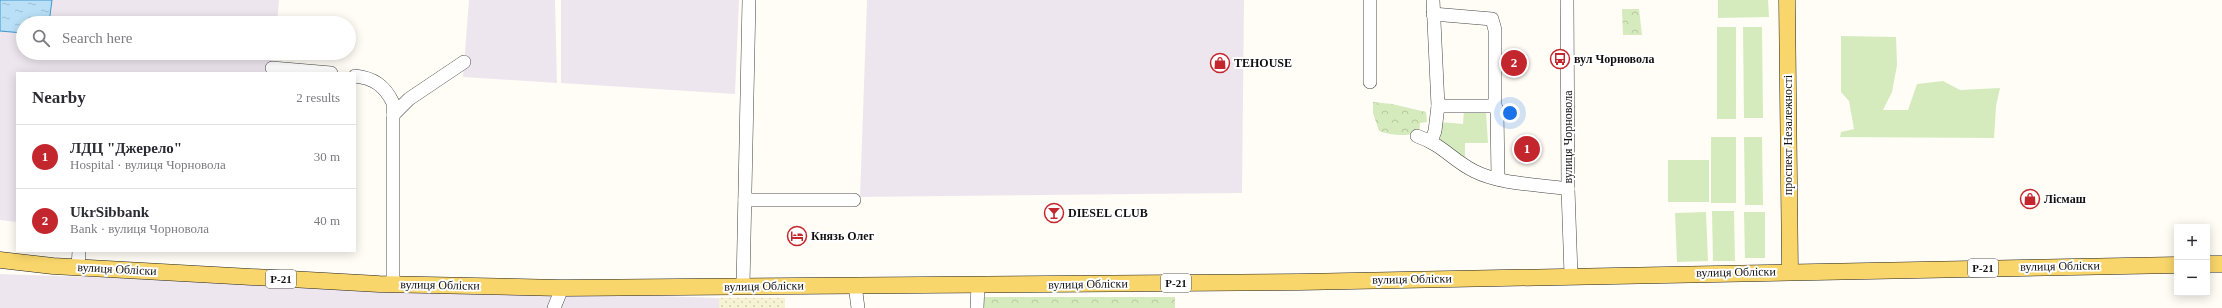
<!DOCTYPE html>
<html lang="en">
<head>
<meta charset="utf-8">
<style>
  :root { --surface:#fff; --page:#f7f7f7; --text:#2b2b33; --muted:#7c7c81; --line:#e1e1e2; --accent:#c4262e }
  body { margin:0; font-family:"Times New Roman",serif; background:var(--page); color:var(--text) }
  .controls { position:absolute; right:12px; bottom:12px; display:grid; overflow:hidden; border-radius:0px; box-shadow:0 2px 10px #0003 }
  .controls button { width:36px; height:36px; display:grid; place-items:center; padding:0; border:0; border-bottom:1px solid var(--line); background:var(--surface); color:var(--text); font:20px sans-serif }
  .you { position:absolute; left:1510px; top:113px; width:14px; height:14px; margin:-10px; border:3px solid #fff; border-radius:50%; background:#1a73e8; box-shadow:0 0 0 6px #1a73e833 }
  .badge { display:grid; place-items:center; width:26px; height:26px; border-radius:50%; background:var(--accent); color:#fff; font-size:13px; font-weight:700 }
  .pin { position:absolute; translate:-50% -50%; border:2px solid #fff; box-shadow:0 1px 4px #0006 }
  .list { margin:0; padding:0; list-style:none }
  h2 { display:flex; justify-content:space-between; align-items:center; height:52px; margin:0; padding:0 16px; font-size:17px }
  h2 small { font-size:13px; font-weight:400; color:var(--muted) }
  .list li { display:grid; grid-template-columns:26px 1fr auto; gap:12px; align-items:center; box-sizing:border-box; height:64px; padding:0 16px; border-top:1px solid var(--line) }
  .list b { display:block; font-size:15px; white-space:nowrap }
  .list p { margin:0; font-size:13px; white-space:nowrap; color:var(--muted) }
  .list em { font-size:13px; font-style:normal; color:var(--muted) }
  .icon { flex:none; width:22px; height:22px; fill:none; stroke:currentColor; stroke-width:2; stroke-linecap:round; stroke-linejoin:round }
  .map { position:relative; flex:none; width:2222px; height:308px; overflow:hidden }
  .search { position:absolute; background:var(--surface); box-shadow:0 2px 10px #0003; left:16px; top:16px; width:340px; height:44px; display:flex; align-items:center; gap:10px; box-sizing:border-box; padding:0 14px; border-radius:22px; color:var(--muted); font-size:15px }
  .panel { position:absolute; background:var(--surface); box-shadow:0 2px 10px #0003; left:16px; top:72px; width:340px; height:180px; border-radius:0px }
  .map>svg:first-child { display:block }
</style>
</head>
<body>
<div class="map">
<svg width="2222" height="308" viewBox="0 0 2222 308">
  <defs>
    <pattern id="farmland-dots" width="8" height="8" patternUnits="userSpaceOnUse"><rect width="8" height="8" fill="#f6f3d4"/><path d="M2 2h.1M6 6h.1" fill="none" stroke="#d2cfb5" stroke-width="1.8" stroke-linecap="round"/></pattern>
    <pattern id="park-crowns" width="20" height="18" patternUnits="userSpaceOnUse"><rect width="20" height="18" fill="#d5ebbd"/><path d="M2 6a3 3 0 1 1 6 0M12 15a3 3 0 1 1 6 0" fill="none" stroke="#b6c8a1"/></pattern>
    <pattern id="water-ripples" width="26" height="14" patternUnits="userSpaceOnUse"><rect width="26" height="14" fill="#b9e0f7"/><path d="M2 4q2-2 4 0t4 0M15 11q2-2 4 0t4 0" fill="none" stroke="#9ebfd3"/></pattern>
  </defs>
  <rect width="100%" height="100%" fill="#fffdf5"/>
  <g fill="#eee6ef">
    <path d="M0,0H279L277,23H23V53H274L272,73H17V222L0,220Z"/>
    <path d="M469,0H555L557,83L463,77Z"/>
    <path d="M561,0H739L735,94L561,83Z"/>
    <path d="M867,0H1244L1242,193L860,197Z"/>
    <path d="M0,274L719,298V308H0Z"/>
  </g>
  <rect fill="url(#farmland-dots)" x="719" y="298" width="66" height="10"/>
  <g fill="#d5ebbd">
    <path d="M1718,0H1768L1769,17L1718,18Z"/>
    <rect x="1717" y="27" width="19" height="92"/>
    <path d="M1743,27H1762L1763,118H1744Z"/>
    <path d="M1841,36L1896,37L1897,65L1892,92L1883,110H1908L1917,84L1943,81L1960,90L2000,88L1996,106L1994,138L1840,137L1841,132L1854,129L1849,101L1841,92Z"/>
    <path d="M1464,110L1486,112L1488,143H1465V160L1440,140V122L1463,124Z"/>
    <rect x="1711" y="137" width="25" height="66"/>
    <path d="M1744,137H1762L1763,205H1745Z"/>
    <rect x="1668" y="160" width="41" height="42"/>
    <path d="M1712,211H1734L1735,261H1713Z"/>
    <path d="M1706,212L1708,261L1677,262L1675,213Z"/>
    <path d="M1744,212H1765V258H1745Z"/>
  </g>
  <g fill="url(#park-crowns)">
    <path d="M1622,9H1639L1642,35H1623Z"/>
    <path d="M1373,102L1392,104L1426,112L1427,122L1420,123L1419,133C1405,136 1392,136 1379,131L1373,113Z"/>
    <rect x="983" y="297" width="192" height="11"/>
  </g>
  <path fill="url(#water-ripples)" stroke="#3f96cf" d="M0,0H52L49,23H23V33L0,31Z"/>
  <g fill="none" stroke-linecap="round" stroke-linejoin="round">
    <defs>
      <g id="minor">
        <path d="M1433,0L1438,106H1495"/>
        <path d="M1567,0L1568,189L1571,275"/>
        <path d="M1433,14L1492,19L1495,30V106L1497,110L1498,179"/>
        <path d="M272,68L331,73"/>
        <path d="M355,76C374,78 385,86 393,103V285"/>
        <path d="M1370,82V0"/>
        <path d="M393,115L409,99L464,62"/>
        <path d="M1417,136C1443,145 1452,160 1474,171C1502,185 1538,184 1568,189"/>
        <path d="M1431,141L1435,131L1438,106"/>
        <path d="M745,200H854"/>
        <path d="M78,267L79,251"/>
        <path d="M855,285L858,308"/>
        <path d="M743,286L749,0"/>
        <path d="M554,308L562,288"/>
        <path d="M977,308L978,285"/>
      </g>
      <g id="major">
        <path d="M1787,0L1790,271"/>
        <path d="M0,260L53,266L379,284L562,288L1300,282L2177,265"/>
        <path d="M2207,264H2222"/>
      </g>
    </defs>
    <use href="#minor" stroke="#444" stroke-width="14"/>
    <use href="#major" stroke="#222" stroke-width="17"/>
    <use href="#minor" stroke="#fff" stroke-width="13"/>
    <use href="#major" stroke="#f9d66b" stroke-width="16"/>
  </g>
  <defs>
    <symbol id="bus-ring" viewBox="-11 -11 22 22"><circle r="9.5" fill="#fff" stroke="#c4262e" stroke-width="1.5"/><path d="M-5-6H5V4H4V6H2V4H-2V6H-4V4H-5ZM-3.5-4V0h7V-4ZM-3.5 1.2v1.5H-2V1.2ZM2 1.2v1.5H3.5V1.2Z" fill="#c4262e"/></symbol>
    <symbol id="shop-ring" viewBox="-11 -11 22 22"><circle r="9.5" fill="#fff" stroke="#c4262e" stroke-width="1.5"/><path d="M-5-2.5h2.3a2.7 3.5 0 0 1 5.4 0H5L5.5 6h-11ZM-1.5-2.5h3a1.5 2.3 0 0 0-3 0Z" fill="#c4262e"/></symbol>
    <symbol id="bar-ring" viewBox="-11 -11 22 22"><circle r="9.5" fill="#fff" stroke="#c4262e" stroke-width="1.5"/><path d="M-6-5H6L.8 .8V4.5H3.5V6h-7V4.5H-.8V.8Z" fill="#c4262e"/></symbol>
    <symbol id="hotel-ring" viewBox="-11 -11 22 22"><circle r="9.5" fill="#fff" stroke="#c4262e" stroke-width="1.5"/><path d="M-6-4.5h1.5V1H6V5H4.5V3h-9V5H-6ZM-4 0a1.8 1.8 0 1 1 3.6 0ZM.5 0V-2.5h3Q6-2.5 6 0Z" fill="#c4262e"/></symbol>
  </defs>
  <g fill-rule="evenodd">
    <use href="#bus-ring" x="1549" y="48" width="22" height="22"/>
    <use href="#shop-ring" x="1209" y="52" width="22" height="22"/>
    <use href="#shop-ring" x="2019" y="188" width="22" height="22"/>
    <use href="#bar-ring" x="1043" y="202" width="22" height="22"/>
    <use href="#hotel-ring" x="786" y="225" width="22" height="22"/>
  </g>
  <g text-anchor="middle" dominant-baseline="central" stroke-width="4" stroke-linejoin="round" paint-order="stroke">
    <g fill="#fff" stroke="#585858" stroke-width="1">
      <rect x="1968" y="259" width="30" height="18" rx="3"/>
      <rect x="266" y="270" width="30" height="18" rx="3"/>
      <rect x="1161" y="274" width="30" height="18" rx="3"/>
    </g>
    <g font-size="11" font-weight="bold" fill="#111">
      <text x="1983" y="268">Р-21</text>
      <text x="281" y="279">Р-21</text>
      <text x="1176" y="283">Р-21</text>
    </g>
    <g font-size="12" font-weight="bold" fill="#111" stroke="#fff" text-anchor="start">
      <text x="1574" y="59">вул Чорновола</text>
      <text x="1234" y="63">TEHOUSE</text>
      <text x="2044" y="199">Лісмаш</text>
      <text x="1068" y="213">DIESEL CLUB</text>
      <text x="811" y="236">Князь Олег</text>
    </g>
    <g font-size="12" fill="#111" stroke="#fff">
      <text transform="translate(1788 135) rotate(-90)">проспект Незалежності</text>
      <text transform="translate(1568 137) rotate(-90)">вулиця Чорновола</text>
      <text transform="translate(2060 266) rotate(-1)">вулиця Обліски</text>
      <text transform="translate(117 269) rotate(3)">вулиця Обліски</text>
      <text transform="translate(1736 272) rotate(-1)">вулиця Обліски</text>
      <text transform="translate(1412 279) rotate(-1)">вулиця Обліски</text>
      <text transform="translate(1088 284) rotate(-1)">вулиця Обліски</text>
      <text transform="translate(440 285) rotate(1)">вулиця Обліски</text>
      <text transform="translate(764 286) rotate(-1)">вулиця Обліски</text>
    </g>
  </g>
</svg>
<div class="controls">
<button>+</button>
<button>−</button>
</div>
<div class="you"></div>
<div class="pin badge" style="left:1527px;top:149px">1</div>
<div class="pin badge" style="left:1514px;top:63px">2</div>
<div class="search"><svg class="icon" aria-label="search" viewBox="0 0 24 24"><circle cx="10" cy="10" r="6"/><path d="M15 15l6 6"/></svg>Search here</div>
<section class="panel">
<h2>Nearby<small>2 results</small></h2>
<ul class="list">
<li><span class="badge">1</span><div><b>ЛДЦ &quot;Джерело&quot;</b><p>Hospital · вулиця Чорновола</p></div><em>30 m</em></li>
<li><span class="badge">2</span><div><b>UkrSibbank</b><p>Bank · вулиця Чорновола</p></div><em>40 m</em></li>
</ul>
</section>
</div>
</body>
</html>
